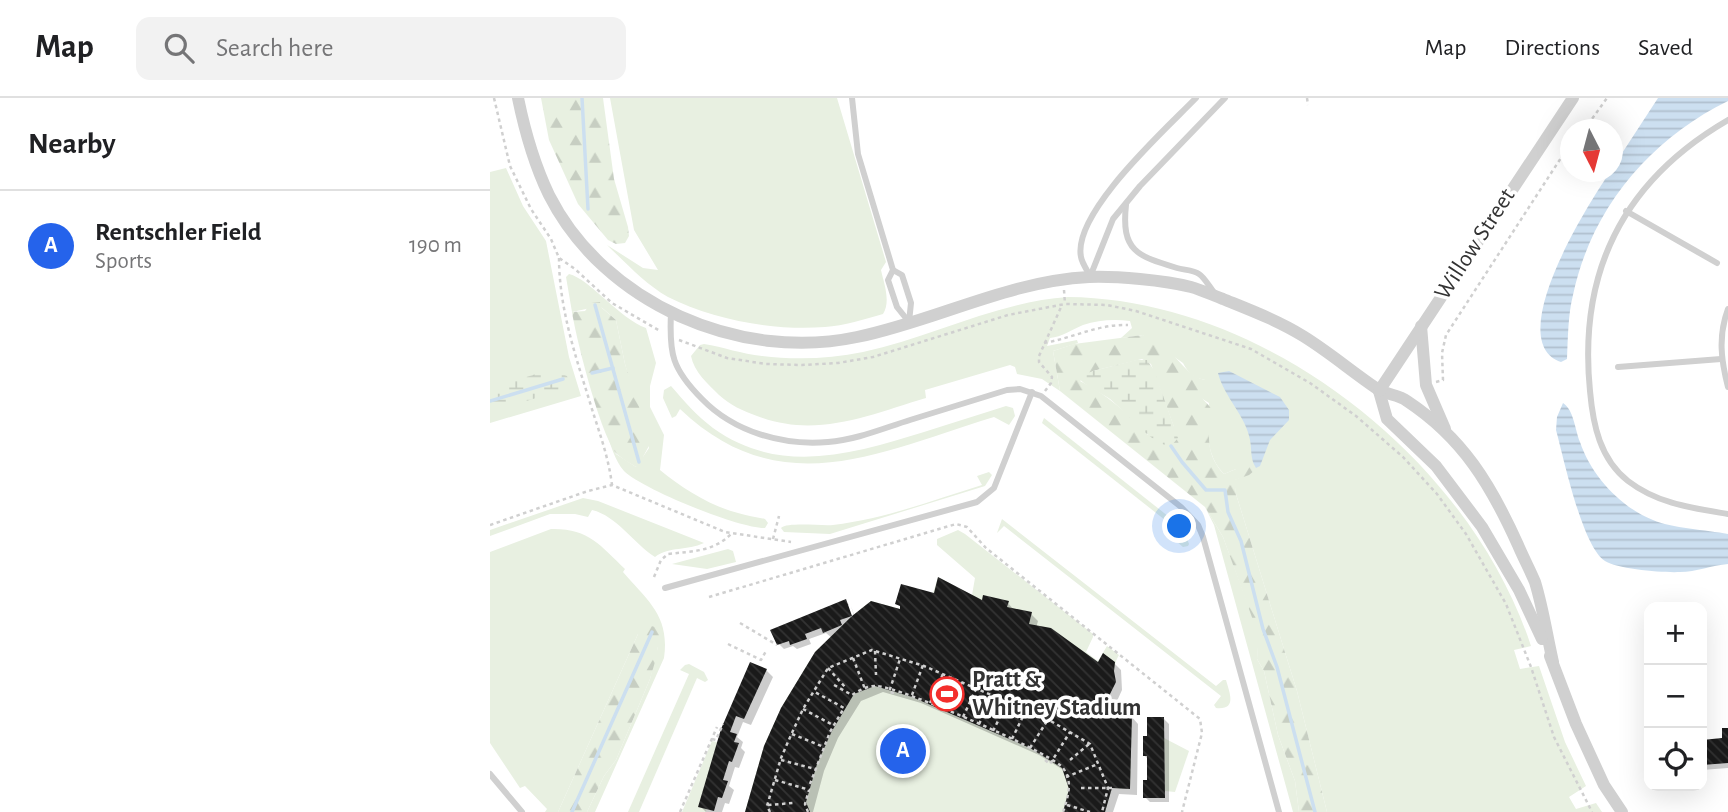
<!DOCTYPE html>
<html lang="en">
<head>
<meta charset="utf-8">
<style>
  :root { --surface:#fff; --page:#f2f2f2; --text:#202124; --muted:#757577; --line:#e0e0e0; --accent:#2563eb }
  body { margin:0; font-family:"Alegreya Sans",sans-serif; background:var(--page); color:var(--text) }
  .controls { position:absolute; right:21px; bottom:21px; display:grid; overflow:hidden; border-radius:14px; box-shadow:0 7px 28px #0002 }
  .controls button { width:63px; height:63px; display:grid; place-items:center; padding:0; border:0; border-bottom:2px solid var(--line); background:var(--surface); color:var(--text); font:35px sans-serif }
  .compass { position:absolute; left:1070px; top:21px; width:63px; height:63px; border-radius:50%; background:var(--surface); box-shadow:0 7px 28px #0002; rotate:174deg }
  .you { position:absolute; left:690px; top:429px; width:24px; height:24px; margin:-18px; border:5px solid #fff; border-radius:50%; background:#1a73e8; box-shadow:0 0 0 10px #1a73e833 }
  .badge { display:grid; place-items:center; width:46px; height:46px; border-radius:50%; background:var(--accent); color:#fff; font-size:23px; font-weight:700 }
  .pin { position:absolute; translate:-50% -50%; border:4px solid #fff; box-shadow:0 2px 7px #0006 }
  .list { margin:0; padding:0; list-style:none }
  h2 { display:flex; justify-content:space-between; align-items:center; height:91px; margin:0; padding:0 28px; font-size:30px }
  h2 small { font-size:23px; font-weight:400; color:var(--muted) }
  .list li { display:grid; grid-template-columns:46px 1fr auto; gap:21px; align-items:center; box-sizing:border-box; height:112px; padding:0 28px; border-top:2px solid var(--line) }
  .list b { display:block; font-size:26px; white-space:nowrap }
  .list p { margin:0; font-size:23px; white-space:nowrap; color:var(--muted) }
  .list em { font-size:23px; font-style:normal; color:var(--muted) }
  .icon { flex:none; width:38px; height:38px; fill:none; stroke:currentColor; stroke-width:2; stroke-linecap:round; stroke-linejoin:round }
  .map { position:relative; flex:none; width:1238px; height:714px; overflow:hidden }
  header { display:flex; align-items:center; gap:42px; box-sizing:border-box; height:98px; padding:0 35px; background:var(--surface); border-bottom:2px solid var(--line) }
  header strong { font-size:33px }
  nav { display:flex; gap:38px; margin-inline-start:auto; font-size:24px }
  .search { width:490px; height:63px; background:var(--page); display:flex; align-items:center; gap:18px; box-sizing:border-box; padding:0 24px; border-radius:14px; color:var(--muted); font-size:26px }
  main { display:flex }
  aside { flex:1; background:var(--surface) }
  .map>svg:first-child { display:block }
</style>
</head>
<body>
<header>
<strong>Map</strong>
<div class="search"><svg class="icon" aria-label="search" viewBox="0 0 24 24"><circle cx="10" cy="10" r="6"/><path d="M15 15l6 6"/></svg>Search here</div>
<nav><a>Map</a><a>Directions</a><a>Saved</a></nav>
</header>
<main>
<aside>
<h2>Nearby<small></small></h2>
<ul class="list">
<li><span class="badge">A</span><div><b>Rentschler Field</b><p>Sports</p></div><em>190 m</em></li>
</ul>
</aside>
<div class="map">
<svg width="1238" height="714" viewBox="0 0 1238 714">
  <defs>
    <pattern id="forest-firs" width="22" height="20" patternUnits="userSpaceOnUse" patternTransform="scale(1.75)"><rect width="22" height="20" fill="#e8f0e1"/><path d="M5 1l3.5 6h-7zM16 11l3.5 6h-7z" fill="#c7cec2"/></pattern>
    <pattern id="wetland-marsh" width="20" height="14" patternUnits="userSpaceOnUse" patternTransform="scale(1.75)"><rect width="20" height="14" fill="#e8f0e1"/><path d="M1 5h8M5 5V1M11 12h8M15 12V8" fill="none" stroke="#c7cec2"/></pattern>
    <pattern id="water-rules" width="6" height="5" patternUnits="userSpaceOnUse" patternTransform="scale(1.75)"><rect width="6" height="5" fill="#ccdff0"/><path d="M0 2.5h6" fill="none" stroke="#b0c0ce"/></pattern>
    <pattern id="building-back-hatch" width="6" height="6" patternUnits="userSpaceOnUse" patternTransform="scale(1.75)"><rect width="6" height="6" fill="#1a1a1a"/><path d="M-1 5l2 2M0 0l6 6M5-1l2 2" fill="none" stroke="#333"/></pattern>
  </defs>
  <rect width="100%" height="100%" fill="#fff"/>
  <g fill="#e8f0e1">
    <path d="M120,0H347L396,164L391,172C394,186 401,203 393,216C375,221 354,228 335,229C285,233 223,222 178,199C155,186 135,164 117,147L153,170L168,172L144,132Z"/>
    <path d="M16,70L33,108L56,143L79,259L91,298L0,325V74Z"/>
    <path d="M79,176C100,181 130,221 156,230L166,265L160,288V309L174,337L170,372C192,390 220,408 248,415C257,418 266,419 275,421L278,425L275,430C250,431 152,391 134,373C125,363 121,347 116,334L126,356L146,369L159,350L135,266L126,222L110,208L82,214L76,179Z"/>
    <path d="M578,199C776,201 980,362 1041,548L1024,552L1030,571L1049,568L1075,644L1096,688L1079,699L1086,711L1106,705L1112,714H837L807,593L746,396L744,382L757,377L746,371L734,376C715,357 717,331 719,305L711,300L707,293L715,282C704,280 698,275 693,265L653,237L631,240L642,230L640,223C624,221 608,222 593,227C581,232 572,239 560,240L557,248L587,242L588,245L563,253L570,293L552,281L527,276L525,269L520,267L435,292L436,300C379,317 326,341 267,318C253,313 240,307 229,297C218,286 204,274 201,258L210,247L214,246C233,249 252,256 272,258C304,262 340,261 373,254C442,239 506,204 578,199Z"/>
    <path d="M181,288C194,303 207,318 223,330C290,378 363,356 434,334C461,325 489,317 516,308L523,310L525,318L519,327L504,319C390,354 291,407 190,311L186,318L182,320L173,300L174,292Z"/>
    <path d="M554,320L693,430L699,446L698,448L693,449L685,442L689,433L552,325Z"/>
    <path d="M499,374L502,377L495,388L340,436L294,434L291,430C297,424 331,428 343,427C394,421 444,402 492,387L487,378Z"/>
    <path d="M93,400L108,403L214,445C197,453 180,448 165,459C143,445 127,418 102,412L98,419L85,416H60L0,438V432Z"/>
    <path d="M715,409L733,439L769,536L767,561L774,573L788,637L805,683L809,714H803L724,427Z"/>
    <path d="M512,421L726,588L733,582H736C740,596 747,612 726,610L724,607L731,598L514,428L507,435Z"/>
    <path d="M61,431C98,430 110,447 135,471L133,474C158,503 180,518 174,560L105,714H97L114,678L126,662L160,581L168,549L148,536L68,714H55L57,711L35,688L30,690L0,645V454Z"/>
    <path d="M468,432L475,436L603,536V539L596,554L608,563L617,548L629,557C620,572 628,580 619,598L615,595L613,600L642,617L640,691L622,690L615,714H255L274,648L291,610L325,554L362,518L381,503L410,511V508L443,495L448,479L482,497L485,480L447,447V441Z"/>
    <path d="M238,451L243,453L246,464L217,471L182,466Z"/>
    <path d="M199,566L214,574L218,582L215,584L207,580L149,714H138L199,576L190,572L195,567Z"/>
    <path d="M674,640L699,653L685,694L675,693Z"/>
    <path d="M222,643L227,644L216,714H192Z"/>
  </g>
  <g fill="url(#forest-firs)" fill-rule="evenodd">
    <path d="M51,0H113L124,81L138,129L139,138L135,145L126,146L118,142L88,106L59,42Z"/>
    <path d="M110,204L112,210L126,222L135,266L161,344L153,359L154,366L146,369C140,365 132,361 127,356C111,339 86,240 82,214L95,213L101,205Z"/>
    <path d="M653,237C684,245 691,277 715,282L716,290L708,293C711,302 719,305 723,314C716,336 717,359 734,376L746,371L750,365L761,361L766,370L770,368L759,377L745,382L746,396L807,593L837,714H809L805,683L788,637L774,573L767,561L768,536L733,439L715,409L570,293L563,253L584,246ZM652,261L661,266L684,329L658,337C638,316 617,296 590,283L603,273Z"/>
    <path d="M161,528L170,530L167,557L160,581L126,662L114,678L97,714H68L148,536L151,532Z"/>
  </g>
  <g fill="url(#wetland-marsh)">
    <path d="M646,262H657L664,272L688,340L681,348C661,347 636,314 620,301C610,294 594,288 588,279L603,273Z"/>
    <path d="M66,270L67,274L77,278L79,284L76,291L0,314V290Z"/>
  </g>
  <g fill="url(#water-rules)">
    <path d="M1168,0H1238V3C1160,41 1101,111 1083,197C1078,217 1078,239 1077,261L1071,264C1011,243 1099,105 1120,74H1122L1123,69Z"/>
    <path d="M739,273L790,299L799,312V322L780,342L770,368L766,370C760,361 762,352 760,342C756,318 734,299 728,275Z"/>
    <path d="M1073,305C1084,312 1085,332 1090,344C1101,377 1130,409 1163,422C1181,430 1217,432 1238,436V466C1222,467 1206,474 1190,474C1174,475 1127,471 1115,463C1092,448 1074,361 1066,332L1067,319Z"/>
  </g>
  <g fill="#0003">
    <path d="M445,498L493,505H518L524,512L541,516L548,523L546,530L609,566L624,565L631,572L632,592L627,603L622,601L620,606L641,618L648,626L647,697L629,696L623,714H573L581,691L575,673L549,657L431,605L393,594L371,603L348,640L334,673L323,714H257L342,540L336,535L319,541L321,546L307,551L303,548L294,551L289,546L356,503L359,507H356L364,526L367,525L361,508L364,518L411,513L412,510L407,505Z"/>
    <path d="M276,572L283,579L261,627L253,624L247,639L253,644L251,650L255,654L249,670L245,669L239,688L244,692L239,706L235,705L232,714H216L210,708L233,632Z"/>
    <path d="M674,621L679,626V704H660L655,699L659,684V662L654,657L659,640Z"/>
    <path d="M1238,631V670L1212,672V643L1234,642Z"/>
  </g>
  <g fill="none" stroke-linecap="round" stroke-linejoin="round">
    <g stroke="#ccdff0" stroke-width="3.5">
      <path d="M92,0L98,111"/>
      <path d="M105,207L149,364"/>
      <path d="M102,275L123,270"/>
      <path d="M0,303L73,281"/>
      <path d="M681,348L692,364L716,392H735L738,414L751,443L773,531L787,569L825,714"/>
      <path d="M82,714L162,534"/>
    </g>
  </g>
  <g fill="url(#building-back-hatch)">
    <path d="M448,479L492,502L493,497L519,503L517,509L542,514L539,526L561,530L608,564L613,555L625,564L624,573L626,584L619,598L615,595L613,600L642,617L640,691L622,690L615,714H573L579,691L572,670L540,650L422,599L385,588L364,596L342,633L327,666L316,704L320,714H255L274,648L291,610L325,554L362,518L381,503L410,511V508L405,506L411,486L444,495Z"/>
    <path d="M356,501L362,518L350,522L352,527L333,535L331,530L315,536L317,541L300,547L299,543L287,547L280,532Z"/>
    <path d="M260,564L277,571L254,621L246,618L240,634L247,636L244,644L249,645L242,664L239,663L233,682L238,683L232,700L228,699L224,713L208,709L231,631Z"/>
    <path d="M657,619H674L675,700H653V682H657V658H653V638H657Z"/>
    <path d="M1232,630H1238V665L1212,667V642L1232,640Z"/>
  </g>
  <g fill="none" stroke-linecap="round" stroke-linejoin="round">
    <g stroke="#d0d0d0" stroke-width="2.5" stroke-dasharray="3.5 3.5" stroke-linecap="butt">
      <path d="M4,0L20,68L41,111L61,141L69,160L85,171L122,205L170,233"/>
      <path d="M817,0L818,7"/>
      <path d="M1094,32L1117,0"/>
      <path d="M69,160C69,207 84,254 98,298C107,329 118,355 122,387"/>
      <path d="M574,192L575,206"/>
      <path d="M189,242L237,260L276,266L312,267L348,265L383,259L518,217L575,206L617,207L646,213L761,251L820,285L866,318L913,359L947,396L976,436L1016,506L1041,569L1064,639L1102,714"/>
      <path d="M554,245C583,240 608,226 638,227"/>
      <path d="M946,284L953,282L952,255L956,237L1080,46"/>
      <path d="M555,293L561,285L562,279L549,264V258L572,207"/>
      <path d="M0,427L98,393L122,387L235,434L301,444"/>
      <path d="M283,441L289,418"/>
      <path d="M164,479L171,462L178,456C203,453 224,454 242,435"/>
      <path d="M219,499L466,426L477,429L496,450L710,621L712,635L692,714"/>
      <path d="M250,525L287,547"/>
      <path d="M238,546L271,562L276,553"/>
      <path d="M385,553L386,577"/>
      <path d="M363,560L375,591"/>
      <path d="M338,570L355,589"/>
      <path d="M344,587L362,597C368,593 379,587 387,588C413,590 552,651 571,668C584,681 578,699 573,714"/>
      <path d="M404,595L399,594L410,561"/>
      <path d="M422,597L433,567"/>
      <path d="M440,605L453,576"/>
      <path d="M313,611L343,627"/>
      <path d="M459,613L472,584"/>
      <path d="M473,619L486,591"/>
      <path d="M489,626L503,598"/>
      <path d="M503,633L517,605"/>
      <path d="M302,636L334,649"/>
      <path d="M222,641L226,642L233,626"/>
      <path d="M522,641L536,612"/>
      <path d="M540,650L557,623"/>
      <path d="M291,662L325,671"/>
      <path d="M555,662L560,666L580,634"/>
      <path d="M580,662L599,646"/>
      <path d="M576,679L608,666"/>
      <path d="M285,682L320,692"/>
      <path d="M320,686L340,634L354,610L323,593"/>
      <path d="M591,690H622"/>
      <path d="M278,707L303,705"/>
      <path d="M577,707L600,714"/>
      <path d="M190,714L227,629"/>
      <path d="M280,714L277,708L291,660L301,637L313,611L338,570L382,552L434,568L559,622L600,646L618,690L612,714"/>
      <path d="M318,714L315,706L319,692"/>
    </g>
    <g stroke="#d0d0d0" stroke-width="6">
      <path d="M362,0L368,56L403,172L398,182L407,209L419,224"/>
      <path d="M1238,22C1133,83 1088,173 1100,293C1103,327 1110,361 1138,383C1168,406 1202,410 1238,416"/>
      <path d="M636,107C631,153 647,158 687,170C694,172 704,172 709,176C714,179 719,188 723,193"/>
      <path d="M1136,113L1227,165"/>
      <path d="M403,172L412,177L421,205L419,224"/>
      <path d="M600,178C597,172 592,165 591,159C582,115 676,31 706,0"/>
      <path d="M600,179L623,121L650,88L735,0"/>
      <path d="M1238,211C1228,238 1231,262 1238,289"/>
      <path d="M181,215C179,256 182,271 212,301C244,334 293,348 338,344C366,342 394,330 420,322C452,312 485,302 517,292L530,291L551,298L691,409L708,427L713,439L789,714"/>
      <path d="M1128,269L1231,261"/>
      <path d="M175,490L487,404L504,390L542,294"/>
      <path d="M0,676L32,714"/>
    </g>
    <g stroke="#d0d0d0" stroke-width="12">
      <path d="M28,0C35,34 44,66 59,97C114,206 250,264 367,239C445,223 518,183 599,179C626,178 674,182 701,189C712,192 722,197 733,201C760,212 789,223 813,238C839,254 861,273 886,290C895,297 908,296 917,303C973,340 1001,387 1028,447C1033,459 1040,472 1045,484C1053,510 1057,538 1063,564"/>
      <path d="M931,228L936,287L955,331"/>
      <path d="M889,293L897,321L946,368L992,429L1029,492L1052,541"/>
      <path d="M889,293L1083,0"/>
      <path d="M1060,558L1086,626L1114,687L1132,714"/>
    </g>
  </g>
  <defs>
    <symbol id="stadium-ring" viewBox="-11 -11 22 22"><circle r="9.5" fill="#fff" stroke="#f32e2c" stroke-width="1.5"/><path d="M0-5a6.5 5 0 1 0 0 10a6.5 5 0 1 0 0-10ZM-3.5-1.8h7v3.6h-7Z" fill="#f32e2c"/></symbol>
  </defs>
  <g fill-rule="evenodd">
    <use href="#stadium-ring" x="438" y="577" width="38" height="38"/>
  </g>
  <g text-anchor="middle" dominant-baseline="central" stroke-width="7" stroke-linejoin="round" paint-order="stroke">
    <g font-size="24" fill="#333" stroke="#fff">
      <text transform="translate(985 146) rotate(-57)">Willow Street</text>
    </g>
    <g font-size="24" font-weight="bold" fill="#333" stroke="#fff" text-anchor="start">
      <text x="482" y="582">Pratt &amp;<tspan x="482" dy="28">Whitney Stadium</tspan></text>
    </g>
  </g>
</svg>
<div class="controls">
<button>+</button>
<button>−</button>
<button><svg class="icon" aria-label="locate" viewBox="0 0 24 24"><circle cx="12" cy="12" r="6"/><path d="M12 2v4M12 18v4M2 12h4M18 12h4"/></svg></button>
</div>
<svg class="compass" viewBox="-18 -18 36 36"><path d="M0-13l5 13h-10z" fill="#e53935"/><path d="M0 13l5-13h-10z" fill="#757577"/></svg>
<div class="you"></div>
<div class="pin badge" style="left:413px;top:653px">A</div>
</div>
</main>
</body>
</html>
